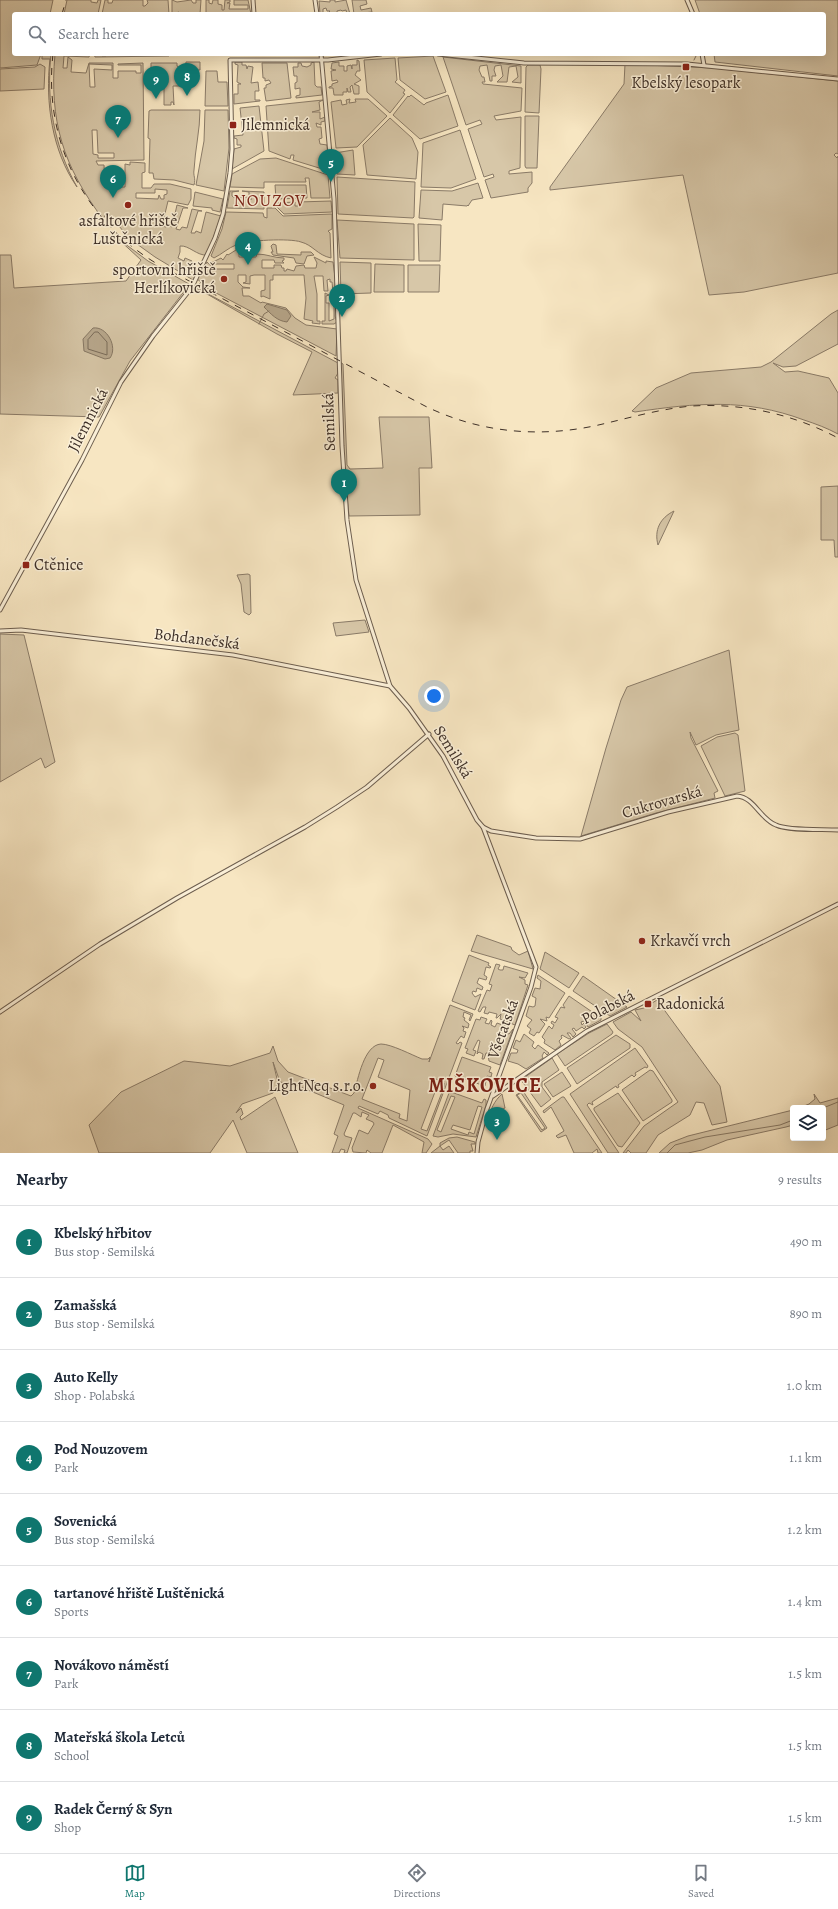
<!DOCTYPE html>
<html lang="en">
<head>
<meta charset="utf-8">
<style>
  :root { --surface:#fff; --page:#f6f6f7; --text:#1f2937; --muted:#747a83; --line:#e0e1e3; --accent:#0f766e }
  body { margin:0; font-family:Alegreya,serif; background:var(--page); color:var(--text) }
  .controls { position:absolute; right:12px; bottom:12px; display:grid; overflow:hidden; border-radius:4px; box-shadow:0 4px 16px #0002 }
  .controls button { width:36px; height:36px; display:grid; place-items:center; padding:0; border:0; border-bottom:1px solid var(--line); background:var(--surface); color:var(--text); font:20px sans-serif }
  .you { position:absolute; left:434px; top:696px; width:14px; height:14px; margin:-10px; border:3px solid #fff; border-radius:50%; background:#1a73e8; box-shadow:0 0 0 6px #1a73e833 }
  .badge { display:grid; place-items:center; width:26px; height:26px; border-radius:50%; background:var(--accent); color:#fff; font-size:13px; font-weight:700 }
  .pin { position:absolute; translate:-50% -33px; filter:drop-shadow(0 1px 2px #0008) }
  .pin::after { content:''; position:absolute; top:21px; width:14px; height:12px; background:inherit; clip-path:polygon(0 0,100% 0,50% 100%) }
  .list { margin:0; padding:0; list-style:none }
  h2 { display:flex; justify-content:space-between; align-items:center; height:52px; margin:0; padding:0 16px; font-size:17px }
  h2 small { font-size:13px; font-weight:400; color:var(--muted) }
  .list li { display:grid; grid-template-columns:26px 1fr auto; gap:12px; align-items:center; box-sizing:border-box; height:72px; padding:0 16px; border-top:1px solid var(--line) }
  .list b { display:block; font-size:15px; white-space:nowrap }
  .list p { margin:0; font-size:13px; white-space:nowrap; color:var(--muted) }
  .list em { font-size:13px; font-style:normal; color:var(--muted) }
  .icon { flex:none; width:22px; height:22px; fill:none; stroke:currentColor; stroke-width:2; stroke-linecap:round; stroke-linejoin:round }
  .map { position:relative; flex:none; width:838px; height:1153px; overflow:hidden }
  .search { position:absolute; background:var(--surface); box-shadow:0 4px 16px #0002; left:12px; right:12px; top:12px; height:44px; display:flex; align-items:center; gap:10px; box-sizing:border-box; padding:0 14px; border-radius:4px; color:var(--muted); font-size:15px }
  .sheet { height:700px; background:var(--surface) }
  nav { display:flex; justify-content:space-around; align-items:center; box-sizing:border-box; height:56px; border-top:1px solid var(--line); background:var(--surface); font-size:11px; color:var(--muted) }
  nav a { display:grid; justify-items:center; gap:2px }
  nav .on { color:var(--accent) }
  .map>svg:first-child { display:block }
</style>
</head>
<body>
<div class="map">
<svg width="838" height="1153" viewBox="0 0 838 1153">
  <rect width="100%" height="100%" fill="#f7e6c2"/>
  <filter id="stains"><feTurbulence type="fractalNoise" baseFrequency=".005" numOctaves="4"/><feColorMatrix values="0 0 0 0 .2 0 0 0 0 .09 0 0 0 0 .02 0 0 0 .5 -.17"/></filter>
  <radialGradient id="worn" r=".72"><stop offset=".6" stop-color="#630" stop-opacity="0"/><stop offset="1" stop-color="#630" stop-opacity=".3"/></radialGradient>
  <g fill="#d7c7a8" stroke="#8a7b68" fill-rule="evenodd">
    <path d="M0,0H53L50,14H14V54H41L37,65L0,68Z"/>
    <path d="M67,0H91V2L97,3L98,0H101L98,14H64Z"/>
    <path d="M105,0H108V3H112L113,0H143V6H145L148,3L147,0H168L169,14H156V12L155,14H102Z"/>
    <path d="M172,0L177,2L191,0L193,3H196V0H201L200,14L194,13V14H180L179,12L172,14Z"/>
    <path d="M206,0H209V3L212,4L213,0H218V4L222,5V10H224L225,0H230V2L227,3H230L229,9H248V5H234V0H248L251,14H206Z"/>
    <path d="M330,0H335V2L346,0L350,14H347L346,10L342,11L341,10L337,11V14H327L330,11H327L326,8L323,9V14H320L319,1L330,2Z"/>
    <path d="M352,0H366L367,4L360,6L361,10L371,8L372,12L354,14Z"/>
    <path d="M695,0H838V76L715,62L714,54H824V14H700Z"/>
    <path d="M42,54H51C46,101 54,146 77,187C52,151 45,102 50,59H42Z"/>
    <path d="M55,54H90L89,57L64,56L63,68H67L68,57L72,60L71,72L86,73L89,63H113V78H118V71H136V73H141V65H118V64L143,63L144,160L96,161L98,165H104L105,187H125V164L130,165V162L145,163V172L142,173V188H151L154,184H170L191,189V199L188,205L168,201L162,226L166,227L167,224L172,227L177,205L188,208H183L176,229L180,230L182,227L187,228L192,209L202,211H198L191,233H195L196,231L201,233L206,212L221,216L207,255C197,256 189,245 180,246V252L178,258L184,261L185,258L192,261L191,265L199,269L193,280L155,257L130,239L107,212L103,219C63,166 49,121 55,54ZM89,64L112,65V70L94,69L95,87H90ZM92,130H97L98,153H114V158H98V155L93,154ZM155,189L167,190V194L164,195V199H161L159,195L158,199L136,198V193H155Z"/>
    <path d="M94,54H101L102,56H106V54H169V56L95,57Z"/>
    <path d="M433,56L446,92L425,99L400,80L398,58Z"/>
    <path d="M443,57L521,66V83L512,82L518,77L516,66L509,67L507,82H497L503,76L501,65L495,66L494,70L496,76H492V81H490L487,65L480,66L479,70L482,77H484L485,82H482L483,84L522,88L521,111L494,116L496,120L521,117L520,168L509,171V174L532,172V183L528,188V192L491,198L485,180L494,177L493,174L484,177L468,129L482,124L480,120L466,125Z"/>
    <path d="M395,58L397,80L395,82L405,90L403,93L405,94L390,113L367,92L364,60Z"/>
    <path d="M357,60L359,61L360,71H357L355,75L361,80L354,84L359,86V94H354L352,85L350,87L351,92H348L347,88V92H343V95H334L333,88H329V87L332,86V84L338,82L337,80L332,81L331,71L336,70L331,69L332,63L339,62V66H344V71H347V66L351,65L352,69V65H357Z"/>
    <path d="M186,62H200V70H189L186,86H173L174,105L173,102H171V105H164V81L159,76H151V63H177V66L180,68V74H177V77L184,78Z"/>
    <path d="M235,62H242V65H246L247,69L248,66L253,67L251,83L258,82L259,91H255V100H260V101L234,104V94H238V84H241L237,82L238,65L235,64Z"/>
    <path d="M314,62L315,85L317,87H321L322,95L296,98V96L300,95V88L295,89V83L297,82V76H294L293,67H298V63H301L302,66L307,67L311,65V63Z"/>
    <path d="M262,63H287L291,98L266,101L264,88H266V85L271,83L269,80L265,81V78H263Z"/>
    <path d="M40,64L45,67L44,89L0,91V69L35,67Z"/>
    <path d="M625,64L712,68L838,81V154L836,153L834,155L837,158L838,156V273L744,292L709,295L683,175L550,190V187L624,84Z"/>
    <path d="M528,65H540L541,69L539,113L525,112L526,67Z"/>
    <path d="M206,71H217L218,82H227L228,106H205Z"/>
    <path d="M411,95L424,105L426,103L448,95L458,126L420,139L393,115L408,96L409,97Z"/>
    <path d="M350,99L349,103L356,102L355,99H368L387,116L357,147L336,148L331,102L341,100L342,105L347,104L346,100Z"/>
    <path d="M323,100L319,102L320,110L312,112H320V119L325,117V121L321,122V125L316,123L317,127H321L322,138L319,139L320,144L327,145L329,171L293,160L294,155H291L290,159L269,151L266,106Z"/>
    <path d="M259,106L264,151L232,169L234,149L241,147V145H237V139L234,138V136L243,135L240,108Z"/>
    <path d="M151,110H200C200,130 195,150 194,170C193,176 196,178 194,185L174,180L154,179L153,173H149L150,139L148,138L149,111Z"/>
    <path d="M205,110H228L229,148L224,191L196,185L204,141Z"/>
    <path d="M525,116H539L537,168H526L525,166Z"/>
    <path d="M390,118L412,138L418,152L416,179L367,175L363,145Z"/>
    <path d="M460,130L476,179L451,188L421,187L423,143Z"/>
    <path d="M353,150L355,175L337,174L335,153Z"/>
    <path d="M276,158L328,175L330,198H311L309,178H305L306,182H264V188L230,187L232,174L260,159Z"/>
    <path d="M337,177L415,182L414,217L413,218L338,214Z"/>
    <path d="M478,183L483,198L472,200L468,206V205L467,206L443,204L442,220L419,218L421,190L452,191Z"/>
    <path d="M275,185H306L307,198L276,199Z"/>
    <path d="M230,191H239L232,192V196L235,198L249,197L251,200V195H249V192L242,191L264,192V209L227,208Z"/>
    <path d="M195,192L223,199L220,212L212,210V208L193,206Z"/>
    <path d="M331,201L332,212L284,214L276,206L275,203L295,202V206H298V202Z"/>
    <path d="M267,208H275L283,216L332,214V229L328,231L330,233L331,258C317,255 313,245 301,242C290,238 247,240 236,245C228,248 222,254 214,258L211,256L222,229L226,212L263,213L264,217L267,218Z"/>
    <path d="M337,220L414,224V260L340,258Z"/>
    <path d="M418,224L441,225L440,261H419Z"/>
    <path d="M116,237L148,261L189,284L186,289L130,361L99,417L0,414V255H11L14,288L126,281L141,260Z"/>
    <path d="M273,244L276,245L277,254L301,255V252H311L314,255L307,256L304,264L296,263L294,258L273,255L271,252H273L271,246Z"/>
    <path d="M241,246V248L239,249V257H256L257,254C267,254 274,258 284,258V260L282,261L284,263H275L274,260H262V268H274V265H281L282,268H284V271H286L287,269L294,271L296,266L304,265L305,268H316L317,263L314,257L326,263V261L333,262L337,293L334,295L331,292H333L332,282H330V279L327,280L328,291H324L323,276H314L317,294V321H320V324L312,323L313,321L304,319L306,298L304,275H273V280H270V299L263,296L261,297V291L265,290V275H254L250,276V284L243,283L246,282V275H238V282L243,287L250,288H242L243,296H249L261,303L262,302L286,308L295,318L306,325L337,329L336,356L199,284L201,282L197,279L207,262L211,266L214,267V269H234V264H213L211,263L221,258L223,260L227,254L228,255L236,250V248Z"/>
    <path d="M340,262L371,263V293L341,294Z"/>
    <path d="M375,264L404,265V292H374Z"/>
    <path d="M408,265H440L439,292H408Z"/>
    <path d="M195,287L338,363V373L335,378L338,380V393L293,395L312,352L277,334L200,290H194Z"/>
    <path d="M325,293L329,295L326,296V303H329V321L334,319V302L332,300L333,298L336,300L335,316L337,322L334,324H322V321H325Z"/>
    <path d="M838,310V344L796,366L783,367L773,363L785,372L798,371L829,378L838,393V434C827,428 816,424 804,420C745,398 696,403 635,412L632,411L656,388L691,373L761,367L771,362L831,314Z"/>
    <path d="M340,362L343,364L347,465L350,469L383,468L379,417H429L432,468H419L420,515L349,516L343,453Z"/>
    <path d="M838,486V557H835L834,540H821V487Z"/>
    <path d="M674,511L658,545C654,530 660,518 674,511Z"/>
    <path d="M248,574L250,575L251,613L249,615L244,612L241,584L237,575Z"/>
    <path d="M365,620L369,632L336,636L333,623Z"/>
    <path d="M0,634L24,635L55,762L45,768L41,758L0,782Z"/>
    <path d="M729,650L739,730L716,735L696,745L690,732L691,738L718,791L714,793L715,798L656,813L581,836L606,748L621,700L627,687Z"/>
    <path d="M735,733L738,735L745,791L725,796L701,746L717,737Z"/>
    <path d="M477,935L511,947L512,950L519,955L528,951L533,969L471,951Z"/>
    <path d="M545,952L579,973L569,988L540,969Z"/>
    <path d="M469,955L489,963L488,965L491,967L490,968L486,967L484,975L487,977L486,980L479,978L477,983L483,987L482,990L477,988L476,992L473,991L472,993L475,997L481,994L475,1010L452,1001Z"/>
    <path d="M496,964L500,965L498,969L500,970H503L504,966L528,973L525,978L519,977L525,980V984L528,985L515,1025L500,1019L501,1014L497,1018H496L497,1014L489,1012L488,1014L484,1013L486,1007H483L480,1012L478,1011L487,990L490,991L492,985L489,984Z"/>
    <path d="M538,975L565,993L549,1018L546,1017L547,1021L540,1019L545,1024L539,1033L537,1032L534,1036L529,1033L531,1029L527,1026L532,1020L526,1016L529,1006L533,1007L535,1006L536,998L532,996L535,988L540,989L541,981L537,978Z"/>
    <path d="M583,976L627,1007L610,1016L573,991Z"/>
    <path d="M569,996L601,1018V1020L588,1027L584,1021L581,1022L582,1025L584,1023L586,1027L584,1029L582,1027L576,1031L574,1028L572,1029L576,1034L573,1037L570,1033H567L571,1038L569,1039L562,1035L561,1036L562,1038L559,1041L561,1045L555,1050L544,1043L545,1040L542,1037L549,1026L552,1029L554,1025L551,1023L552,1021L555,1023L558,1018L555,1017L561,1007L565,1008L563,1005Z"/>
    <path d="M657,1000L720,1086L727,1122L712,1125L704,1103L696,1102L690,1115L658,1135L646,1153H631L628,1150L626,1153H623L644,1126L678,1102L642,1047L618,1029L613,1022L631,1012L641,1021L635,1010L644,1008Z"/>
    <path d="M450,1005L473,1014L470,1021L469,1020L471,1015L464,1012L463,1017L465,1018L464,1020L469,1024L468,1028L462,1026L464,1028L463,1031L466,1032L464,1038L461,1036L456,1043L458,1044L460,1042L462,1043L427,1136L389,1118L388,1115L380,1111L378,1114L359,1106L358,1108L428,1139L432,1144L426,1153H422L424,1142L393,1125L382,1153H371L367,1150L366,1153L353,1152L352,1148L359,1130L368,1134L374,1124L373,1122L366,1119L369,1115L362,1112L361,1117L355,1113H353L344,1134L345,1136L352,1138L347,1153H344L345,1150L341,1149L339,1153H332L338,1136L334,1134L344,1105L296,1085L280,1082L273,1062L278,1083L273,1093L242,1104L236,1113L241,1108L243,1114L240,1117L241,1120L275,1097L298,1153H247L233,1120L210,1153H99L89,1125L121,1092L184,1061L230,1066L270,1053L273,1046L278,1061L288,1072L351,1096L354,1093C358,1079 364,1045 381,1044C391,1044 412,1055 422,1059H428L430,1057L429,1062ZM378,1058L384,1060L378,1077L410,1090L407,1121L399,1118L400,1114L362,1099ZM432,1077L444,1083V1087L427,1131L421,1129L438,1084L431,1082Z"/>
    <path d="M481,1017L487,1019L485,1023L489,1024L491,1020L492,1021L491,1025L495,1027L497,1023L508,1027L506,1033L509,1034L513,1029L500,1065L489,1061L488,1055L492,1056L491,1053H486L484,1059H482L483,1054L479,1052L477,1054L480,1041L478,1040L473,1050L476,1051L474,1056L466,1053L468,1049L465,1048L476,1019L480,1020Z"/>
    <path d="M607,1024L613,1032L612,1034L565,1066L557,1054L589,1033Z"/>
    <path d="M524,1034L534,1042L532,1046L535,1049L538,1045L549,1053L547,1055L544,1052L542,1056L543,1058L526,1069L518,1064L508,1061L511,1053H517L518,1050L513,1048L516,1040L520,1042Z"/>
    <path d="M616,1035L630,1044V1048L577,1084L567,1068Z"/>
    <path d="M635,1048L648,1066L647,1068L645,1067L635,1073L636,1075L634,1077L632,1075L618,1085L619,1087L617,1088L616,1086L592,1102L593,1105L589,1103L587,1105L619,1153H608L570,1094Z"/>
    <path d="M462,1057L491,1067L489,1072L492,1073L491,1077L487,1076L485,1086L455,1076Z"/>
    <path d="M552,1058L559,1070L542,1082V1087L551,1099L541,1107L521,1080Z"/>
    <path d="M650,1070L653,1071L672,1100V1102L643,1121L622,1090Z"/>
    <path d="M562,1072L571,1086L553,1097L544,1084Z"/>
    <path d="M523,1091L547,1128L541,1132L516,1095ZM521,1093L545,1128L542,1130L517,1095Z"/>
    <path d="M449,1093H454L482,1103L484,1099L486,1100V1105L476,1137L453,1134L438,1137L433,1136ZM451,1096L455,1097L441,1132L437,1130ZM478,1106L482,1107L474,1134L469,1132L468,1135L451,1129L453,1125L470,1130Z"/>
    <path d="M618,1093L640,1123L622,1147L618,1146L594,1110V1108Z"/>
    <path d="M502,1094L505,1108L498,1111L500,1118L488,1119C491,1109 494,1101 502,1094Z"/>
    <path d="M814,1094L820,1103L838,1098V1125L823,1131V1108H799L809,1104L815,1099Z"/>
    <path d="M562,1097H564L602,1153H598L597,1149L592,1153H574L566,1135L558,1138L556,1136L564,1131L563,1129L551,1107L544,1113L543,1111Z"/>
    <path d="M793,1110V1125L786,1127L727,1140L702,1150L688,1153H659L670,1143L688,1136Z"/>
    <path d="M457,1137L475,1142V1144H471L473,1151H470V1153H458L449,1140L440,1146L443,1150L449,1146L454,1153H431L440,1146V1143L449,1138Z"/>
  </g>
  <g fill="#b8a88d" stroke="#877864">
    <path d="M267,304L287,310L291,316L287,322C277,321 271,314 264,307Z"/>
    <path d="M93,328C107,326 118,347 110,358L105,359L84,351L83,339Z"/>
  </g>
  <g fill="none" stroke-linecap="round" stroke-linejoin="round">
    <path stroke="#7a6c5a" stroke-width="1" d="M95,332H98L107,342V355L88,349V340Z"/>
    <g stroke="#877864" stroke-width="1">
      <path d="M694,60L697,54"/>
      <path d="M259,324L264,314L269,311"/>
      <path d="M823,1108L838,1102"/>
      <path d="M667,1153L675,1145L705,1137L780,1125L793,1120"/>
    </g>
    <defs>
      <g id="tertiary">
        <path d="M253,0L254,14"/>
        <path d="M315,0L317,14"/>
        <path d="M687,0L693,14"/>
        <path d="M321,54L334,199L342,446L347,520L356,580L390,686L409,708L443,756L477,820L483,827L491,831L536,838L580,839L668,812L737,796C754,797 760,819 776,825C788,831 823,829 838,830"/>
        <path d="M438,54L524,63L687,64L838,79"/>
        <path d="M702,54L704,65"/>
        <path d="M0,610L82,460L121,382L153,336L192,287L215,238L223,214L230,173L232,149L230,60H328L381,54"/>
        <path d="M0,631L21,630L233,655L390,686"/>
        <path d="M0,1012L100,944L177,898L305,827L337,807L367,787L429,734"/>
        <path d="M493,1096L587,1031L838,904"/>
        <path d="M477,1153L478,1142L487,1109L531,987L536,967L483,827"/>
      </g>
    </defs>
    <use href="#tertiary" stroke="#6c5d4e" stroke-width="5"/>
    <use href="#tertiary" stroke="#faefd7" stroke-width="3"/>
    <g stroke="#3d2f27" stroke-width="1" stroke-dasharray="7 7" stroke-linecap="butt">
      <path d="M62,14L66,0"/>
      <path d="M53,54C43,141 84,221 159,265L425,406C478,432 536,438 594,426C626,419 658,409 692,406C743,403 793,414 838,438"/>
    </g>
  </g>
  <g fill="#8f2418" stroke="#faefd7" stroke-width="1.5">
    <rect x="682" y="63" width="8" height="8" rx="2"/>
    <rect x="229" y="121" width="8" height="8" rx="2"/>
    <circle cx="128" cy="205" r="4"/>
    <circle cx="224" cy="279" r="4"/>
    <rect x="22" y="561" width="8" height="8" rx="2"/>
    <circle cx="642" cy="941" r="4"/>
    <rect x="644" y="1000" width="8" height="8" rx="2"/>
    <circle cx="373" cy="1086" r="4"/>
  </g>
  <g text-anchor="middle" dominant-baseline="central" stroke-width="3" stroke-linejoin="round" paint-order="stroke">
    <g font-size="16" fill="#3d2f27" stroke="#faefd7" text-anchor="start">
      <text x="686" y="83" text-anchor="middle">Kbelský lesopark</text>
      <text x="241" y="125">Jilemnická</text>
      <text x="128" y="221" text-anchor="middle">asfaltové hřiště<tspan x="128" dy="18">Luštěnická</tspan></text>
      <text x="216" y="270" text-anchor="end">sportovní hřiště<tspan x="216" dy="18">Herlíkovická</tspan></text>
      <text x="34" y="565">Ctěnice</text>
      <text x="650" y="941">Krkavčí vrch</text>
      <text x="656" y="1004">Radonická</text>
      <text x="365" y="1086" text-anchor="end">LightNeq s.r.o.</text>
    </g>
    <g font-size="16" fill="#3d2f27" stroke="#faefd7">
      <text transform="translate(88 420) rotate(-63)">Jilemnická</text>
      <text transform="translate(329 422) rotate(-92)">Semilská</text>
      <text transform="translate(197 639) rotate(7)">Bohdanečská</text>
      <text transform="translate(453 752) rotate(58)">Semilská</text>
      <text transform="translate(662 802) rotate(-16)">Cukrovarská</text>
      <text transform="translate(608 1007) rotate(-27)">Polabská</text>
      <text transform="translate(503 1029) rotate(-70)">Všetatská</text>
    </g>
    <g font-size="17" letter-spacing="1" fill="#7a1f14" stroke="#faefd7">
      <text x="270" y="200">NOUZOV</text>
    </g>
    <g font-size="20" font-weight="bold" letter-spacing="1" fill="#7a1f14" stroke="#faefd7">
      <text x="485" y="1085">MIŠKOVICE</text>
    </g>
  </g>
  <rect width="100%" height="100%" filter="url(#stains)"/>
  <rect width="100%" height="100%" fill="url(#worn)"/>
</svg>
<div class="controls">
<button><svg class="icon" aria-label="layers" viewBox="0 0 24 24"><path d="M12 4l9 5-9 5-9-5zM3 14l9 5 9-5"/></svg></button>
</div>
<div class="you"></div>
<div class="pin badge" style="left:344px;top:502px">1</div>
<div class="pin badge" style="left:342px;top:317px">2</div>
<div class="pin badge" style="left:497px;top:1140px">3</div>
<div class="pin badge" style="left:248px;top:265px">4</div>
<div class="pin badge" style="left:331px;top:182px">5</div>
<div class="pin badge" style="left:113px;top:198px">6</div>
<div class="pin badge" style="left:118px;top:138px">7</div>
<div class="pin badge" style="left:187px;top:96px">8</div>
<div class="pin badge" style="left:156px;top:99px">9</div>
<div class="search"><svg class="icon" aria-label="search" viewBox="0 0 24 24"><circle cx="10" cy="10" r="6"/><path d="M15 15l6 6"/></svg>Search here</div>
</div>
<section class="sheet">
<h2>Nearby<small>9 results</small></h2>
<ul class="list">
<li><span class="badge">1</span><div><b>Kbelský hřbitov</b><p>Bus stop · Semilská</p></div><em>490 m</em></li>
<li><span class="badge">2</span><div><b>Zamašská</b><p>Bus stop · Semilská</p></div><em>890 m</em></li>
<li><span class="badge">3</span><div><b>Auto Kelly</b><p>Shop · Polabská</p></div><em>1.0 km</em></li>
<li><span class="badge">4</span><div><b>Pod Nouzovem</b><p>Park</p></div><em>1.1 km</em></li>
<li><span class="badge">5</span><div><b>Sovenická</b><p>Bus stop · Semilská</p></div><em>1.2 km</em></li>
<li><span class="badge">6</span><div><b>tartanové hřiště Luštěnická</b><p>Sports</p></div><em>1.4 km</em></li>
<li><span class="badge">7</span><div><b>Novákovo náměstí</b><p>Park</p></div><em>1.5 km</em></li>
<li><span class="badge">8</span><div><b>Mateřská škola Letců</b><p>School</p></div><em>1.5 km</em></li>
<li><span class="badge">9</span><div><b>Radek Černý &amp; Syn</b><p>Shop</p></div><em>1.5 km</em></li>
</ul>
</section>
<nav>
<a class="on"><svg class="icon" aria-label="map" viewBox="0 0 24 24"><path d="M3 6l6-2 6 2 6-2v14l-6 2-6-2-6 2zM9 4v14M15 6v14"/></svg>Map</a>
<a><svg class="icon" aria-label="directions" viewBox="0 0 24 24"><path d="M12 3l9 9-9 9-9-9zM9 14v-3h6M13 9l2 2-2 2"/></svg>Directions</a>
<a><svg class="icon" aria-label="saved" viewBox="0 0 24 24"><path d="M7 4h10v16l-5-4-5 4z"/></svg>Saved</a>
</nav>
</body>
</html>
